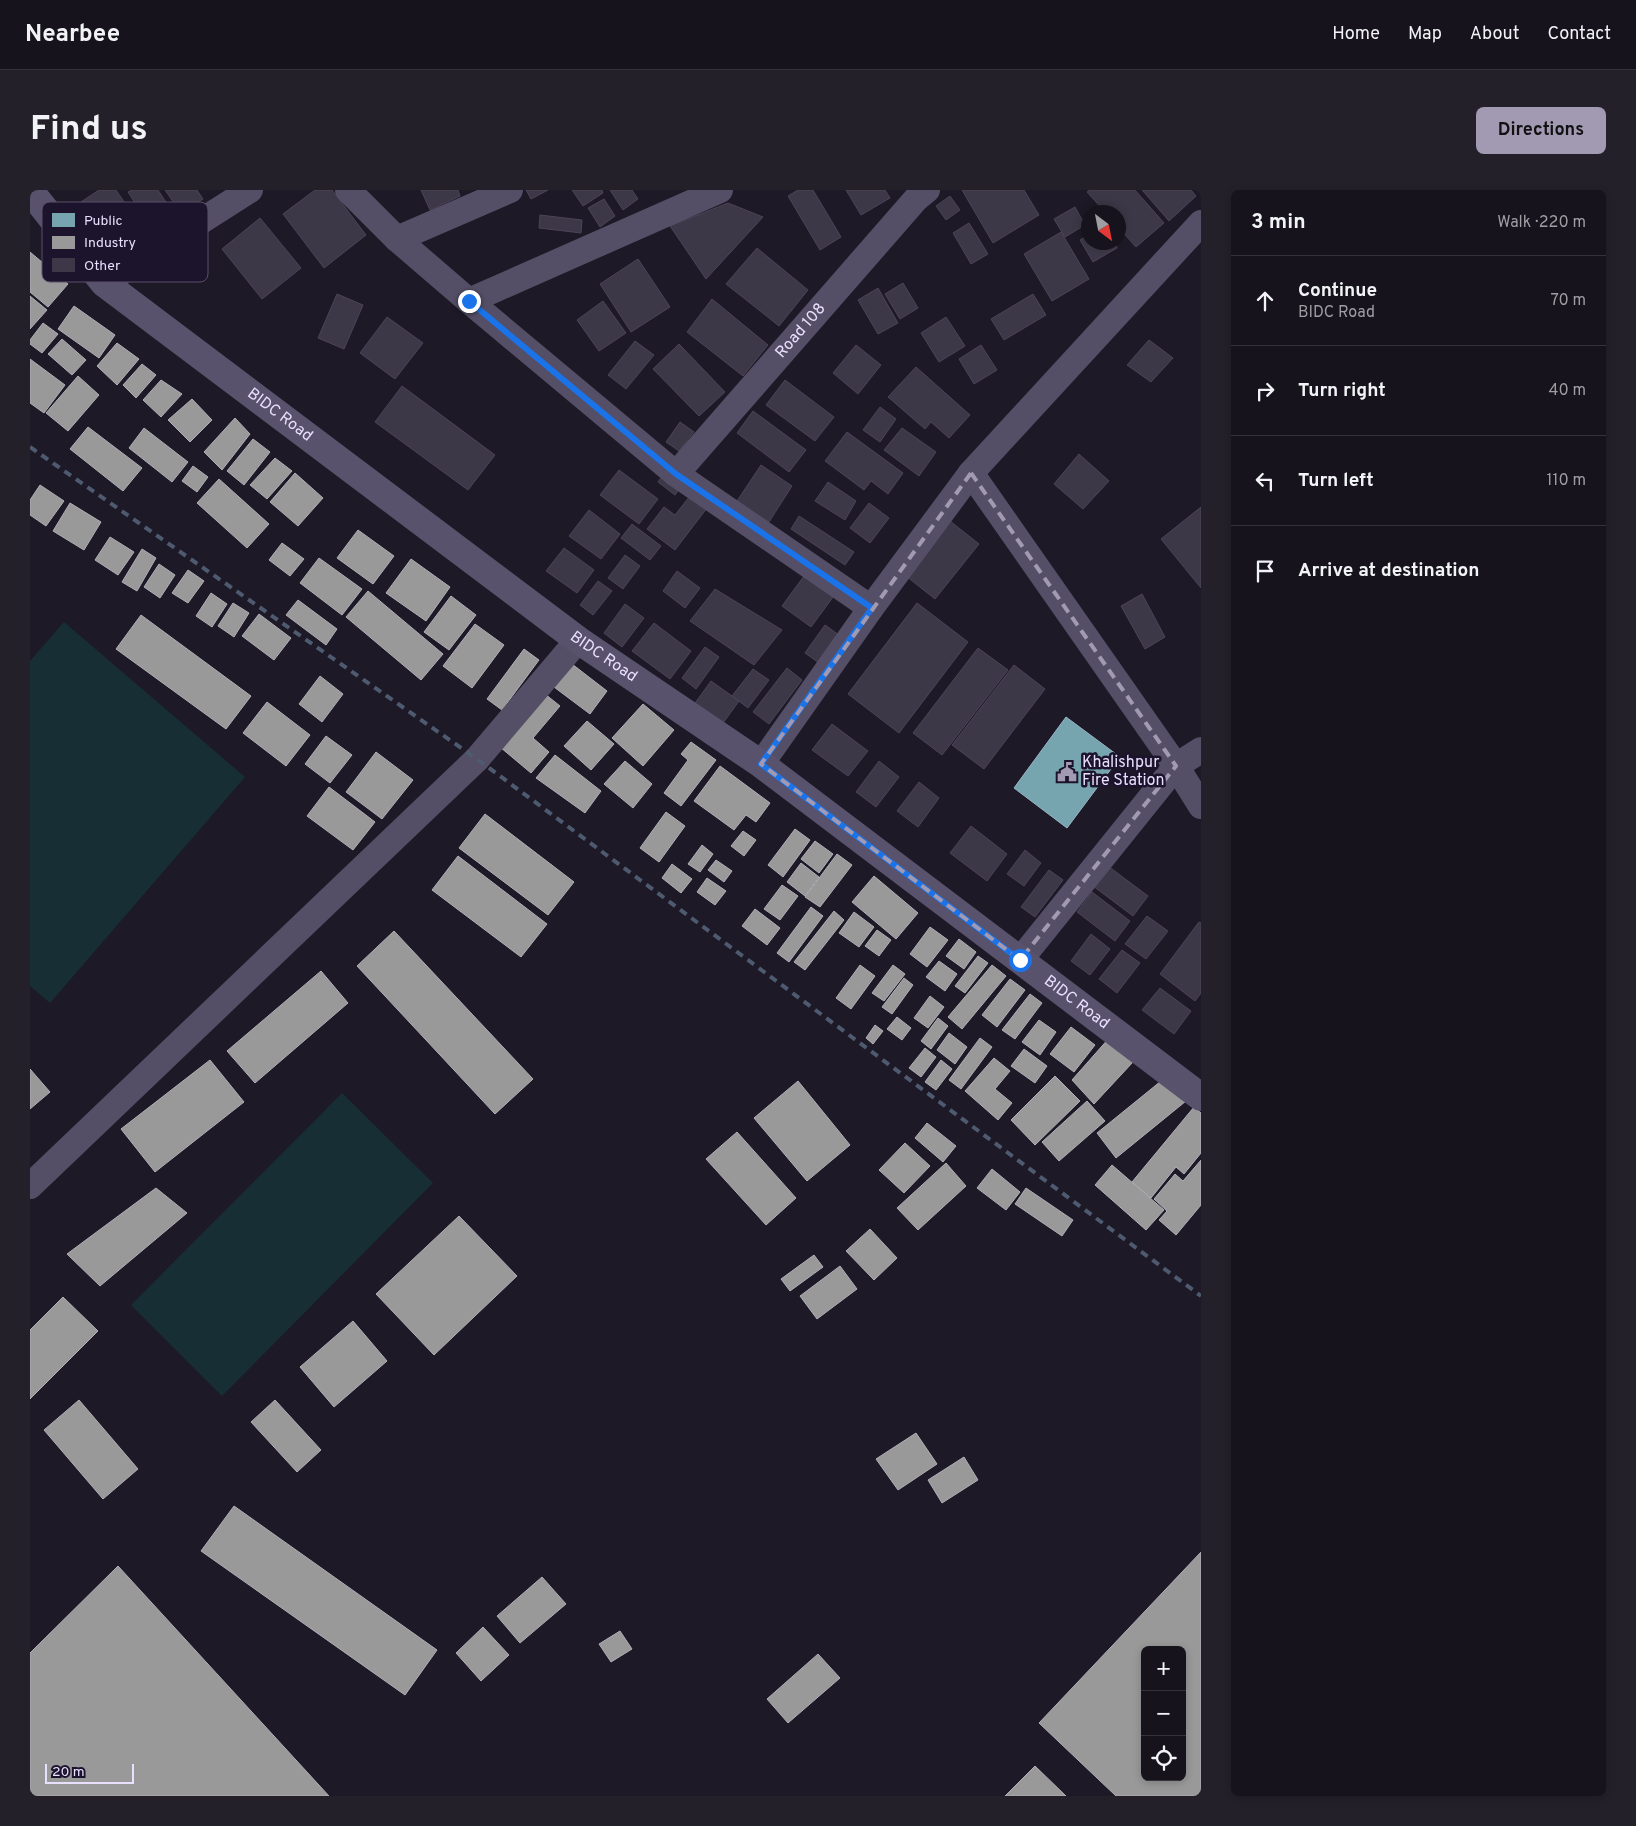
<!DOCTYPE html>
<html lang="en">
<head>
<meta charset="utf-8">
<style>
  :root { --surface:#16131c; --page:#232029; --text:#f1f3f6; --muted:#9e9ea3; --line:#35323b; --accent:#a29ab2 }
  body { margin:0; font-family:Overpass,sans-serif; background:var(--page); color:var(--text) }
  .controls { position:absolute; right:15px; bottom:15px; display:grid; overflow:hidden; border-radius:8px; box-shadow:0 2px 8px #0003 }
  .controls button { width:45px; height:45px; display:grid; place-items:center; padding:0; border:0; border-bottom:1px solid var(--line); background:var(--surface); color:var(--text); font:25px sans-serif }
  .compass { position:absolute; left:1051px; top:15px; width:45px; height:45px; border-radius:50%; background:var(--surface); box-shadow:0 2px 8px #0003; rotate:148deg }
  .scale { position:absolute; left:15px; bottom:12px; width:89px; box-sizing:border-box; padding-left:5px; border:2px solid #e9dffe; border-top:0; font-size:14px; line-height:18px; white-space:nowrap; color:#e9dffe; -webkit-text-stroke:4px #1c132c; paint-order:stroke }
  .stop { position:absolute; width:15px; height:15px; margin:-11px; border:4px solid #1a73e8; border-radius:50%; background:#fff }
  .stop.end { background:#1a73e8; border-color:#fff; box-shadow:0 1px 5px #0008 }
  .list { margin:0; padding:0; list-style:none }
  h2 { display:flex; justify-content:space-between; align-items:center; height:65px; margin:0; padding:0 20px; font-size:21px }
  h2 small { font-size:16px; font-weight:400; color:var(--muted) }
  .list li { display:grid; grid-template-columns:32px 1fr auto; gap:15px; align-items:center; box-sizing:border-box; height:90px; padding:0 20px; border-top:1px solid var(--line) }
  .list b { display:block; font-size:19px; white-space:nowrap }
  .list p { margin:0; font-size:16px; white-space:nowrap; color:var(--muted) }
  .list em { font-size:16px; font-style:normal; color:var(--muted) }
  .icon { flex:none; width:28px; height:28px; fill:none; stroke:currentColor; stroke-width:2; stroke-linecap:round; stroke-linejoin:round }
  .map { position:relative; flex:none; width:1171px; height:1606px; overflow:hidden; border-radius:8px }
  header { display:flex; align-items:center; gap:30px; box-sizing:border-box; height:70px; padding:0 25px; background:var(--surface); border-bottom:1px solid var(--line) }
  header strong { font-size:24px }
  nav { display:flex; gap:28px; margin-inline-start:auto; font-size:18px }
  .intro { display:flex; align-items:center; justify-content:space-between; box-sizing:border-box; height:120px; padding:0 30px }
  h1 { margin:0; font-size:35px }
  .button { padding:12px 22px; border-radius:8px; background:var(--accent); color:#111; font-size:18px; font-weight:700 }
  main { display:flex; gap:30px; padding:0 30px }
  aside { flex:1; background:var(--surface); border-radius:8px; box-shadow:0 2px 8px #0003 }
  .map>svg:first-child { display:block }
</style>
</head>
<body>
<header>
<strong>Nearbee</strong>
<nav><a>Home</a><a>Map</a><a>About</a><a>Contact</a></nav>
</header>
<div class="intro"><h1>Find us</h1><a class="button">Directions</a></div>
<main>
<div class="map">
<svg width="1171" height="1606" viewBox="0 0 1171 1606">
  <rect width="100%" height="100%" fill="#1d1926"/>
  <g fill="#172e34">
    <path d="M34,432L215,587L20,813L0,796V471Z"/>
    <path d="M312,903L403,993L192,1206L101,1115Z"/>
  </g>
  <path fill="#76a5af" stroke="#98b6c7" d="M1036,527L1090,567L1037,638L984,598Z"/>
  <g fill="#999" stroke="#b1aeb7" fill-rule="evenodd">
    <path d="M0,62L38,94L18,117L0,102Z"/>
    <path d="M0,106L17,120L0,139Z"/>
    <path d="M44,116L85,145L69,168L28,139Z"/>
    <path d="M13,133L28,144L12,163L0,154V150Z"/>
    <path d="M32,149L56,170L42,185L18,164Z"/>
    <path d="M87,153L109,169L87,195L67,176Z"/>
    <path d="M0,169L35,195L14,223L0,213Z"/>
    <path d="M112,174L126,185L106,208L93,195Z"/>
    <path d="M48,186L69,205L38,241L16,223Z"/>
    <path d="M131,190L152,204L131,227L113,210Z"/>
    <path d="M162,209L182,230L160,252L138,230Z"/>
    <path d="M205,228L220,244L192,280L174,262Z"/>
    <path d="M58,237L112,278L93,301L40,259Z"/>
    <path d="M114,238L158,272L142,292L99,258Z"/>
    <path d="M223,249L240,262L214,295L197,281Z"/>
    <path d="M245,268L262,281L237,309L220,295Z"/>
    <path d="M163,276L178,287L167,302L152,291Z"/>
    <path d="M265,283L293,308L268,336L240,312Z"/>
    <path d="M189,289L239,334L217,358L167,313Z"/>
    <path d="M10,295L34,311L16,336L0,325V310Z"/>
    <path d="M40,313L71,332L54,360L23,341Z"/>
    <path d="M328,340L364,366L343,394L307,368Z"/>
    <path d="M80,347L104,362L88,385L65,370Z"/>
    <path d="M252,353L274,369L260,386L239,370Z"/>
    <path d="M112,359L126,368L107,401L92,392Z"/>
    <path d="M289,368L332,399L312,425L270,393Z"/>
    <path d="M381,369L420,397L396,431L356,403Z"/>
    <path d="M129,374L145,385L130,408L114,397Z"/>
    <path d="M158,380L174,391L158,413L142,403Z"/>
    <path d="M338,401L413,464L391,490L316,427Z"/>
    <path d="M181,403L197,414L182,437L166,426Z"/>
    <path d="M421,406L446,425L419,460L394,442Z"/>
    <path d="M268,410L307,439L296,455L256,425Z"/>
    <path d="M203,413L219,423L204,447L188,436Z"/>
    <path d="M229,424L261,448L244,470L212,446Z"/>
    <path d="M111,425L221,506L196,539L86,459Z"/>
    <path d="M445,434L474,455L442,498L413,476Z"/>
    <path d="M494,459L509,470L472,520L457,509Z"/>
    <path d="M542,474L577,501L560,524L524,497Z"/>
    <path d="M290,486L313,504L292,532L269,514Z"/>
    <path d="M515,504L530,516L503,548L519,562L501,583L470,557Z"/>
    <path d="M237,512L280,545L256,576L213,543Z"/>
    <path d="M613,514L644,540L613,576L582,548Z"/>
    <path d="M557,531L584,554L561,580L534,556Z"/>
    <path d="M296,546L322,565L300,593L275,574Z"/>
    <path d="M661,552L686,570L651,616L634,603L658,570L651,564Z"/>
    <path d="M346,562L383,590L352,629L316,602Z"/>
    <path d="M525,565L571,601L555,623L506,588Z"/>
    <path d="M595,571L622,594L603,618L574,594Z"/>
    <path d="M690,576L740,613L726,632L716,625L704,640L664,611Z"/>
    <path d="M299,597L345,632L323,660L277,626Z"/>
    <path d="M636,622L655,636L629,672L610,658Z"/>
    <path d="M455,624L544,692L518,725L429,658Z"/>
    <path d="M765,639L780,650L753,687L738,675Z"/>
    <path d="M713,641L726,650L714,666L701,656Z"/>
    <path d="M785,651L803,664L789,683L771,669Z"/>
    <path d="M672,655L683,664L670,682L658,674Z"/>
    <path d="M807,664L822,675L790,717L775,707Z"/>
    <path d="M428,666L517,734L491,767L402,700Z"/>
    <path d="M686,670L702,681L694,692L678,680Z"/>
    <path d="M771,673L789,687L775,706L757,692Z"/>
    <path d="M642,674L662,689L651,703L632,688Z"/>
    <path d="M844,686L888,723L866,749L822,712Z"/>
    <path d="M677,688L696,701L685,715L667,702Z"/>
    <path d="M752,695L768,706L750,730L734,719Z"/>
    <path d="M781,717L793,726L759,772L747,763Z"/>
    <path d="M725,719L750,738L737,755L712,736Z"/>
    <path d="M804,721L814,730L775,780L764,772Z"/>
    <path d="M824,722L844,737L829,757L809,743Z"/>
    <path d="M900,737L918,750L897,777L880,764Z"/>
    <path d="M847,740L861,750L849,766L835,756Z"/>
    <path d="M364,741L503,889L465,924L327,776Z"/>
    <path d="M929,749L946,762L934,779L916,766Z"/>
    <path d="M948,766L958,773L935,803L925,796Z"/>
    <path d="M909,771L927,784L915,801L896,787Z"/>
    <path d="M830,775L845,786L821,819L806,808Z"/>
    <path d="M863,775L875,784L854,811L842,803Z"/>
    <path d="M962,775L976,786L932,839L918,827Z"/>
    <path d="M291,781L318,813L225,893L197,861Z"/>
    <path d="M874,788L883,795L862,824L852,817Z"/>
    <path d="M980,789L995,800L967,837L952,825Z"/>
    <path d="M1000,804L1012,813L985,849L972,840Z"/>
    <path d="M900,806L914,817L898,838L884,828Z"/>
    <path d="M867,827L881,838L872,850L857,839Z"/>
    <path d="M908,828L918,836L901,859L891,851Z"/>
    <path d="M1009,830L1026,842L1010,865L992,852Z"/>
    <path d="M845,835L853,841L843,854L836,848Z"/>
    <path d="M1041,837L1065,855L1044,882L1020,864Z"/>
    <path d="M919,843L937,857L925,874L907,860Z"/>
    <path d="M1080,847L1103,872L1064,914L1042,890Z"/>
    <path d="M950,848L962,857L931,899L919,890Z"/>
    <path d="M895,858L906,867L891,887L879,878Z"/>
    <path d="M994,859L1017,876L1005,893L981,876Z"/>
    <path d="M964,868L980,881L965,899L982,913L968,930L935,901Z"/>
    <path d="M180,870L214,912L125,982L91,939Z"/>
    <path d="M911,870L922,879L906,900L895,892Z"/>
    <path d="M0,879L20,902L0,919Z"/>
    <path d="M1025,886L1050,911L1005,955L981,930Z"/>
    <path d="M1136,887L1156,911L1086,968L1067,943Z"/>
    <path d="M768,891L820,955L777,991L724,928Z"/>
    <path d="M1057,911L1075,931L1029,971L1012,952Z"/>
    <path d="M1164,917L1171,923V963L1154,984L1146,977L1121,1008L1102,992Z"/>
    <path d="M897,933L926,956L913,972L885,948Z"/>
    <path d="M707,942L766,1008L736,1035L676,969Z"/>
    <path d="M875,953L900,976L874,1003L849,980Z"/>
    <path d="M1171,970V1015L1146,1045L1129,1030L1137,1021L1124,1009L1145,984L1153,991Z"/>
    <path d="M916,973L936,996L888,1040L867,1018Z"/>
    <path d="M1082,975L1134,1020L1116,1040L1065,995Z"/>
    <path d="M962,979L990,1002L976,1020L947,998Z"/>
    <path d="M126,998L157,1023L70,1096L37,1064Z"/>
    <path d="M996,998L1043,1030L1032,1046L985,1014Z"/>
    <path d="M429,1026L487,1086L404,1165L346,1104Z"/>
    <path d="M840,1039L867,1068L844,1090L816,1061Z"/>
    <path d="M784,1065L793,1077L760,1101L751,1089Z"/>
    <path d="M810,1076L827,1099L787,1129L770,1106Z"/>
    <path d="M33,1107L68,1141L0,1209V1140Z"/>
    <path d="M323,1131L357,1171L304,1217L270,1177Z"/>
    <path d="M49,1210L108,1279L73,1309L14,1240Z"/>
    <path d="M245,1210L291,1260L267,1282L221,1232Z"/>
    <path d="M886,1243L907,1274L868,1300L846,1269Z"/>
    <path d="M934,1267L948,1290L912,1313L898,1290Z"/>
    <path d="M204,1316L407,1460L375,1505L171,1361Z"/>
    <path d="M1171,1362V1606H1086L1009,1533ZM1115,1460H1152V1587H1115Z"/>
    <path d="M88,1376L299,1606H0V1463Z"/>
    <path d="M512,1387L536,1414L490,1453L467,1426Z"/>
    <path d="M453,1437L479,1465L451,1491L426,1463Z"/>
    <path d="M590,1441L602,1459L581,1472L569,1454Z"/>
    <path d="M788,1464L810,1488L758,1533L737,1509Z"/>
    <path d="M1005,1576L1036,1606H975Z"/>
  </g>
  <g fill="#3d3847" stroke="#4c4459">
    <path d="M69,0H86L115,43L77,69L42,18Z"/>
    <path d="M102,0H128L143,23L121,38L98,2Z"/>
    <path d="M135,0H167L173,9L151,23Z"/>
    <path d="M285,0H302L336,45L294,78L253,24Z"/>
    <path d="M391,0H428L430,6L400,20Z"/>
    <path d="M496,0H518L501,9Z"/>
    <path d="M542,0H572L573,3L553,16Z"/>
    <path d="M580,0H602L608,9L593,20Z"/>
    <path d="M768,0H783L811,47L790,60L758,6Z"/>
    <path d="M816,0H855L860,8L831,25Z"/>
    <path d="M932,0H994L1009,25L963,53Z"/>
    <path d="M1060,0H1105L1134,33L1106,57L1088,37V22H1075L1057,2Z"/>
    <path d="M1112,0H1161L1166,6L1139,31Z"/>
    <path d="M920,6L930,20L916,30L906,16Z"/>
    <path d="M574,9L585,26L570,37L558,18Z"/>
    <path d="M698,13L733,27L676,89L640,36Z"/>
    <path d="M1045,17L1055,35L1035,47L1024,29Z"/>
    <path d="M510,25L552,30L551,43L509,38Z"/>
    <path d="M230,28L271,78L232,109L192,59Z"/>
    <path d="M939,33L958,64L941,74L923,43Z"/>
    <path d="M1031,42L1059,89L1022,111L994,64Z"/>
    <path d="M1058,45V52H1084L1087,58L1063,72L1050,50Z"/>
    <path d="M727,58L778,100L749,136L696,94Z"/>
    <path d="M608,69L640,117L601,142L570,94Z"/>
    <path d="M873,93L888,118L870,129L855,104Z"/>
    <path d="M848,98L868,133L848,144L828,110Z"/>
    <path d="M307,104L333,115L314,159L288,148Z"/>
    <path d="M1003,104L1016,125L974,150L961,129Z"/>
    <path d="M682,109L738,155L713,186L657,142Z"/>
    <path d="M573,111L596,143L569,161L547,130Z"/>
    <path d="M357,127L393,153L365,189L330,163Z"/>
    <path d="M916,127L935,156L909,172L891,143Z"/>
    <path d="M1119,150L1143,168L1121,192L1097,175Z"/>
    <path d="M605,151L624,165L596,199L578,185Z"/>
    <path d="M649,154L695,202L669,226L623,179Z"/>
    <path d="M826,155L851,175L828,204L803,183Z"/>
    <path d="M951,155L967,180L944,194L929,169Z"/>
    <path d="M886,177L940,225L919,248L901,232L895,239L858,207Z"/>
    <path d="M755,190L804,227L785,251L736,215Z"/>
    <path d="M372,196L465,265L438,300L345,232Z"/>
    <path d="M850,217L866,229L850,252L833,240Z"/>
    <path d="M723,221L776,260L759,282L707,243Z"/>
    <path d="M650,232L664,242L649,261L636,252Z"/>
    <path d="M872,238L906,262L889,286L854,260Z"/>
    <path d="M817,242L873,283L858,304L841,291L834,300L795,271Z"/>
    <path d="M1049,264L1079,291L1053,319L1024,294Z"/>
    <path d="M731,275L762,296L739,332L707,311Z"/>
    <path d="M589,280L628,309L609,334L570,305Z"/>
    <path d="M636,281L653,294L645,305L628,292Z"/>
    <path d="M798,292L826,311L815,330L785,311Z"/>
    <path d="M660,306L677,318L645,360L617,339L634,317L645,325Z"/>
    <path d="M839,313L859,328L840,353L820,338Z"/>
    <path d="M1171,317V398L1131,349Z"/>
    <path d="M559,320L590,344L571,369L539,346Z"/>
    <path d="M769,326L824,362L815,375L761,339Z"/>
    <path d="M920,331L949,354L905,409L876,386Z"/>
    <path d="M602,334L631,356L620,370L591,348Z"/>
    <path d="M534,358L564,380L547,403L516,381Z"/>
    <path d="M595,365L610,376L593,399L578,388Z"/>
    <path d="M647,381L670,398L655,418L633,401Z"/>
    <path d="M777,382L806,403L781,437L752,416Z"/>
    <path d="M568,391L582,401L563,425L550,415Z"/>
    <path d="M685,399L752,440L724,475L660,431Z"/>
    <path d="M1112,404L1135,447L1115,459L1091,416Z"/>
    <path d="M887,413L938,452L869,543L818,504Z"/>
    <path d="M595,414L614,428L592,457L574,443Z"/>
    <path d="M624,433L661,461L640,489L602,461Z"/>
    <path d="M795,435L809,445L789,473L775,463Z"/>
    <path d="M675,457L689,467L666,499L652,488Z"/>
    <path d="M948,458L978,480L912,565L883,543Z"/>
    <path d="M984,475L1015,499L954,579L922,555Z"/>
    <path d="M757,478L772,490L739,534L723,522Z"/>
    <path d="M723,479L739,490L718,518L702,506Z"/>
    <path d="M681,491L709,511L688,540L660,520Z"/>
    <path d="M802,534L838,561L818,586L782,560Z"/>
    <path d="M849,571L869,587L846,617L826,602Z"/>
    <path d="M889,592L909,608L888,637L867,621Z"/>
    <path d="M941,636L977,664L957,691L920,663Z"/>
    <path d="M995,660L1011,673L994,696L977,684Z"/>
    <path d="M1078,676L1118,706L1103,726L1063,696Z"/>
    <path d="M1019,680L1033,690L1005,727L991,717Z"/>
    <path d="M1062,702L1100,731L1085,751L1047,722Z"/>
    <path d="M1117,726L1138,741L1116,769L1095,754Z"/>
    <path d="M1169,732L1171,733V803L1165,811L1130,784Z"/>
    <path d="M1061,744L1080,759L1060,785L1041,771Z"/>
    <path d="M1092,760L1110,773L1087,803L1069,789Z"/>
    <path d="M1130,798L1161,821L1144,844L1112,820Z"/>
  </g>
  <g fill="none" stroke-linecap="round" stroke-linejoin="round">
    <g stroke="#544f66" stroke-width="26">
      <path d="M318,0L367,49L439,111L646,284L841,418"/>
      <path d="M367,49L480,0"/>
      <path d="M74,93L220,0"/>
      <path d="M439,111L690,0"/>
      <path d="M941,283L1146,576L1171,616"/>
      <path id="s1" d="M646,284L886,9L897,0"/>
      <path d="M731,574L841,418L941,283L1171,33"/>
      <path d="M990,770L1146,576L1171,560"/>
      <path d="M0,996L447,569L548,450"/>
    </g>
    <path stroke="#58526c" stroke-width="28" id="s2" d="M0,1L74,93L548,450L731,574L1171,907"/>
    <path stroke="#4e5a70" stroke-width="4" stroke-dasharray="8 6" stroke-linecap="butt" d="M0,257L447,569L1171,1106"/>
  </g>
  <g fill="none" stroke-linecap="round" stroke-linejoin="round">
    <path stroke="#1a73e8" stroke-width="6" d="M439,111L646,284L842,418L731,574L990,770"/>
  </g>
  <path fill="none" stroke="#a29ab2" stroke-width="4" stroke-dasharray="10 6" stroke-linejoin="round" d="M941,283L1146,576L990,770L731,574Z"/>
  <defs>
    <symbol id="civic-bare" viewBox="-9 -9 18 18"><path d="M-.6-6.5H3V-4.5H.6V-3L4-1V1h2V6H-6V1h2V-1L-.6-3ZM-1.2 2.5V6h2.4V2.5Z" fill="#a29ab2" stroke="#1c132c" stroke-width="2.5" paint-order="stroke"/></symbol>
  </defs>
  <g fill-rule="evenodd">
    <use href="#civic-bare" x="1023" y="568" width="28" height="28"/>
  </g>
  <g text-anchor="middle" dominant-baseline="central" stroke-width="5" stroke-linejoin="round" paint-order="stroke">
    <g font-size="16" fill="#e9dffe" stroke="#1c132c">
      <text stroke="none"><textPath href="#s1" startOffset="190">Road 108</textPath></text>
      <text stroke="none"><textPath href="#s2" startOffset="338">BIDC Road</textPath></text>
      <text stroke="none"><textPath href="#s2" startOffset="742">BIDC Road</textPath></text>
      <text stroke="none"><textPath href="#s2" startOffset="1328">BIDC Road</textPath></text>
    </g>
    <g font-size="16" fill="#e9dffe" stroke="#1c132c" text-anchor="start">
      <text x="1052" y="573">Khalishpur<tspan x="1052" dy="18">Fire Station</tspan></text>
    </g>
  </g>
  <rect x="12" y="12" width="166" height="80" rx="8" fill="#1c132c" stroke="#5a506b" stroke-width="1"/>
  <rect x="22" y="23" width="23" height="14" fill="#76a5af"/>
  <rect x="22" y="46" width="23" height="13" fill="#999"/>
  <rect x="22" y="68" width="23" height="14" fill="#3d3847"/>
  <g font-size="14" fill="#e9dffe">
    <text x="54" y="35">Public</text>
    <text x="54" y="57">Industry</text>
    <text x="54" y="80">Other</text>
  </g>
</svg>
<div class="controls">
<button>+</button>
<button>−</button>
<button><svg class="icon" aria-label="locate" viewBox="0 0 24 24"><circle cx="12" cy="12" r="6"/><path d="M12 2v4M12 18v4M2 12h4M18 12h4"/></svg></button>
</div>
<svg class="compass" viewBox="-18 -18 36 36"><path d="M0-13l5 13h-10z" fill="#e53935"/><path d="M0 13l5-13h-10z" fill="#9e9ea3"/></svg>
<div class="scale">20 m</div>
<div class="stop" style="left:990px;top:770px"></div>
<div class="stop end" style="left:439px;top:111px"></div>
</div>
<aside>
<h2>3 min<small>Walk · 220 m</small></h2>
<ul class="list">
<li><svg class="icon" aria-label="ahead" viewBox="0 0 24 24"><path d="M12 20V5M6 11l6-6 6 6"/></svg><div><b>Continue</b><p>BIDC Road</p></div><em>70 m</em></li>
<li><svg class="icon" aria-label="right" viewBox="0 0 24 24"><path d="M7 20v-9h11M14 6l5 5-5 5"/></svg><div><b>Turn right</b></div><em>40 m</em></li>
<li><svg class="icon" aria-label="left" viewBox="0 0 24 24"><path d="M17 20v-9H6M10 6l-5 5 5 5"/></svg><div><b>Turn left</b></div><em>110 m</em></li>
<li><svg class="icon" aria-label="arrive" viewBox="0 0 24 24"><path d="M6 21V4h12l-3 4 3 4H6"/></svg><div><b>Arrive at destination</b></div></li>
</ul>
</aside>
</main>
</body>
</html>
